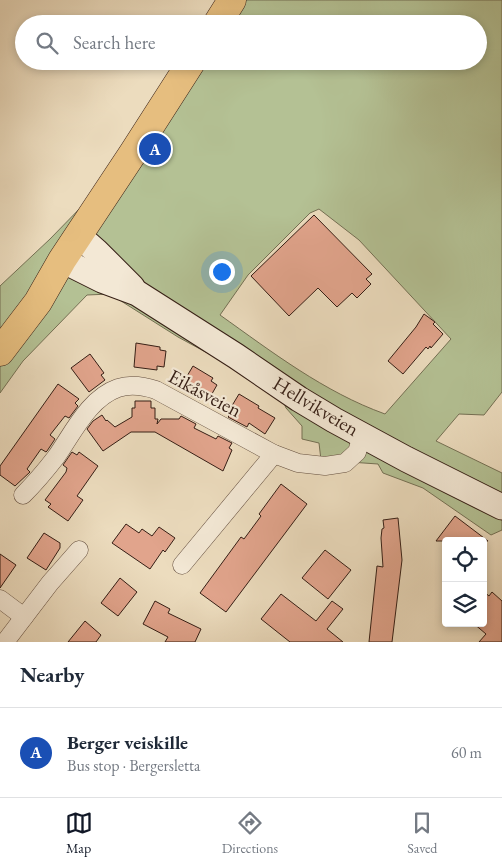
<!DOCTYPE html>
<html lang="en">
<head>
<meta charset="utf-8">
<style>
  :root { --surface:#fff; --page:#f2f2f3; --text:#1f2937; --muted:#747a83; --line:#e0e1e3; --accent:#111827 }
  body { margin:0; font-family:"EB Garamond",serif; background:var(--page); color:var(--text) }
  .controls { position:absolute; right:15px; bottom:15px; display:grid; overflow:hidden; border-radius:5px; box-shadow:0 2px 8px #0003 }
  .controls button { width:45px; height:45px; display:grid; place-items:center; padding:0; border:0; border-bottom:1px solid var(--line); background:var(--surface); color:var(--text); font:25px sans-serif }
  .you { position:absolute; left:221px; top:271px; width:18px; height:18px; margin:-12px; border:4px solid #fff; border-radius:50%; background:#1a73e8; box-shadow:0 0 0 8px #1a73e833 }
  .badge { display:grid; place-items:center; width:32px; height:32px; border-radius:50%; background:var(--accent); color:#fff; font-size:16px; font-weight:700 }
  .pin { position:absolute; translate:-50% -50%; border:2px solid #fff; box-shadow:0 1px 5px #0006 }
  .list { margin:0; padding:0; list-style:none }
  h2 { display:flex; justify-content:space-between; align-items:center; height:65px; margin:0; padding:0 20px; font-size:21px }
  h2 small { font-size:16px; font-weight:400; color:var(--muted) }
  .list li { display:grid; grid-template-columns:32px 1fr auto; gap:15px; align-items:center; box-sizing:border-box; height:90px; padding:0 20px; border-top:1px solid var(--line) }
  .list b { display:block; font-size:19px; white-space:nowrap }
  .list p { margin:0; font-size:16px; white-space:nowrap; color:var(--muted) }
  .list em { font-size:16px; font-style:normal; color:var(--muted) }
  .icon { flex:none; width:28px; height:28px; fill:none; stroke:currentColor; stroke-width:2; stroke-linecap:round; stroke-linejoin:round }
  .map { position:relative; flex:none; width:502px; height:642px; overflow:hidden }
  .search { position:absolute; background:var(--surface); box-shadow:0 2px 8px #0003; left:15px; right:15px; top:15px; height:55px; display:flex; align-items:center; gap:12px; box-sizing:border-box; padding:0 18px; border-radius:28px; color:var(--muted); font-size:19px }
  .sheet { height:155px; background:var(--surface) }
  nav { display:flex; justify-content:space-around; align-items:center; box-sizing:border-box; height:70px; border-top:1px solid var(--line); background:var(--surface); font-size:14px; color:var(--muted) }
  nav a { display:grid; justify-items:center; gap:2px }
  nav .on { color:var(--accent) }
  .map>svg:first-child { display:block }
</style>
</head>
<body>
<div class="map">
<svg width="502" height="642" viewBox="0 0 502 642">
  <rect width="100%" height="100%" fill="#ecdcbe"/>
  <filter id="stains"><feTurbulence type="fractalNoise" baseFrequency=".004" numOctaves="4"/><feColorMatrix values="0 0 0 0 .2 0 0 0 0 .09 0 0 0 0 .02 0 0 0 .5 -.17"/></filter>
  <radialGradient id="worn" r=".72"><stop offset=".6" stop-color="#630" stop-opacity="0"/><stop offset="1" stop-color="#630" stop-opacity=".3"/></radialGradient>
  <path fill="#b4c194" stroke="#747054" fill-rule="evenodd" d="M218,0H502V392L484,415L459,414L436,441L502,473V530L491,535L423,488L383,473L378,464L321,460L319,443L302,439V426L286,408L284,403L235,368L178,337L110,294L87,295L23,361L0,393V286L50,239L89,199L178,61H478V24H203ZM319,209L359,240L451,339L385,414C324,392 272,352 220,315L248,275L310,213Z"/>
  <g fill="#e1a48c" stroke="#351e15">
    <path d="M314,215L372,274L366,279L371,284L357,298L352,293L337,307L318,288L289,316L251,276Z"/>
    <path d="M424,314L435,322L433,324L443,334L431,348L430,346L428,349L426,347L403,374L388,361L416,327Z"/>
    <path d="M136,343L160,347V350L166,351L164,367L157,366V370L134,367Z"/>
    <path d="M90,354L104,373L101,375L105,380L89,392L71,368Z"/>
    <path d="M193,366L213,378L211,381L217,385L209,399L203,395L200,400L180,388Z"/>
    <path d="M58,384L79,399L75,403L78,406L69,418L65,416L50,435L55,439L47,451L46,452L41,449L27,469L30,472L15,486L0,475V466Z"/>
    <path d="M239,394L259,406L258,408L275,418L265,434L249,423L247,427L228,417L229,416L227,414Z"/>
    <path d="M135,401H151V408H155V419H158L157,424L161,419H179L181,416L196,424L194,428L216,439L218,436L232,443L229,448L232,450L223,471L155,432H131L103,451L87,429L93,421L102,415L106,421L107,420L115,427L132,417V408H135Z"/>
    <path d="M72,452L77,455L79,452L98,466L77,496L83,500L68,521L48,507L51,504L45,500L66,472L67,468L63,465Z"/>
    <path d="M281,484L307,504L226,612L200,593L241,537L244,539L261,516L259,514Z"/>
    <path d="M455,516L488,541H436Z"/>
    <path d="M398,518L402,560L392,642H369L377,566L383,567L381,538L382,529L384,528L383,520Z"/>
    <path d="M126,524L139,533L142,529L152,536L159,527L175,538L165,552L163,550L150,569L112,543Z"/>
    <path d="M44,533L60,543V548L46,570L27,558Z"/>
    <path d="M325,550L351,570L328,599L302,578Z"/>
    <path d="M0,554L16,565L0,588Z"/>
    <path d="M120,578L137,592L118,616L101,603Z"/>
    <path d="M483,591L489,596L492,592L502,601V642H479L486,634L473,623H483Z"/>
    <path d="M281,594L316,621L332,601L343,609L327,629L343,642H290L261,619Z"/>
    <path d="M155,601L170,609L168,613L201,629L195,642H165L168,637L143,624Z"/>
    <path d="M85,621L101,635L96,642H68Z"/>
  </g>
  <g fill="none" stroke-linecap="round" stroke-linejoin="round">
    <defs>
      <g id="minor">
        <path d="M23,495C35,483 46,470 56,457C73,433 89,398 118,388C130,384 144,386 156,390L274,454L298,463L325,466L345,463L357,452L362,435"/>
        <path d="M182,565L274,454"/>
        <path d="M0,599L24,617"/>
        <path d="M5,642L50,583L79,550"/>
      </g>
      <g id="secondary">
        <path d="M79,236L96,251L132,287"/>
        <path d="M62,260L102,280L137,293L236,356L299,399L334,420L406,459L502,507"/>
      </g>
      <g id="primary">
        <path d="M217,24L232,0"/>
        <path d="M0,352L38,302L62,260L133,153L192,61"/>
      </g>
    </defs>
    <use href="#minor" stroke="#634e3f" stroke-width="19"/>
    <use href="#secondary" stroke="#351e15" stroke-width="27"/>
    <use href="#primary" stroke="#351e15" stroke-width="29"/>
    <use href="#minor" stroke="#f3e8d5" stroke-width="18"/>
    <use href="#secondary" stroke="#f3e8d5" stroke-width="25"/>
    <use href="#primary" stroke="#e6be7f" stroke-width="28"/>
  </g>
  <g text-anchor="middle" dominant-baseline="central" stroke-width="4.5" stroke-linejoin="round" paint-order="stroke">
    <g font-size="20" fill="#351e15" stroke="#f3e8d5">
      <text transform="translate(205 393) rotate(28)">Eikåsveien</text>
      <text transform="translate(316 406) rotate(31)">Hellvikveien</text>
    </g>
  </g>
  <rect width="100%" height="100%" filter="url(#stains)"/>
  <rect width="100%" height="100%" fill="url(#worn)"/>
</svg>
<div class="controls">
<button><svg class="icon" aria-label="locate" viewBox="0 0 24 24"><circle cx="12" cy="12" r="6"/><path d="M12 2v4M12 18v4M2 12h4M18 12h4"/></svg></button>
<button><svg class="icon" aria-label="layers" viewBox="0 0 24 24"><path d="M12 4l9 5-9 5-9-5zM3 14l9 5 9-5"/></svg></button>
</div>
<div class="you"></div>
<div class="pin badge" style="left:155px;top:149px;background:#1a4fb4">A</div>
<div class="search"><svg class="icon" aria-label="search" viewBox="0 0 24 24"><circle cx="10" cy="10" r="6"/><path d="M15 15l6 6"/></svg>Search here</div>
</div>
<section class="sheet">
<h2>Nearby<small></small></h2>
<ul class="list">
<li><span class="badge" style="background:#1a4fb4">A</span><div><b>Berger veiskille</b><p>Bus stop · Bergersletta</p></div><em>60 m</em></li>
</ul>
</section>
<nav>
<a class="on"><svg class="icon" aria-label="map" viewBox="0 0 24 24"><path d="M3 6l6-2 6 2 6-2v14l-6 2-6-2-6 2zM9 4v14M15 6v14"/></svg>Map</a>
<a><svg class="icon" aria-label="directions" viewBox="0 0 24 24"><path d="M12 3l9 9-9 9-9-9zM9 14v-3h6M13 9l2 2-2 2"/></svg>Directions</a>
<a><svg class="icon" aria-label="saved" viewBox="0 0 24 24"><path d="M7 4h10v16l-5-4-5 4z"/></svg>Saved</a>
</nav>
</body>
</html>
